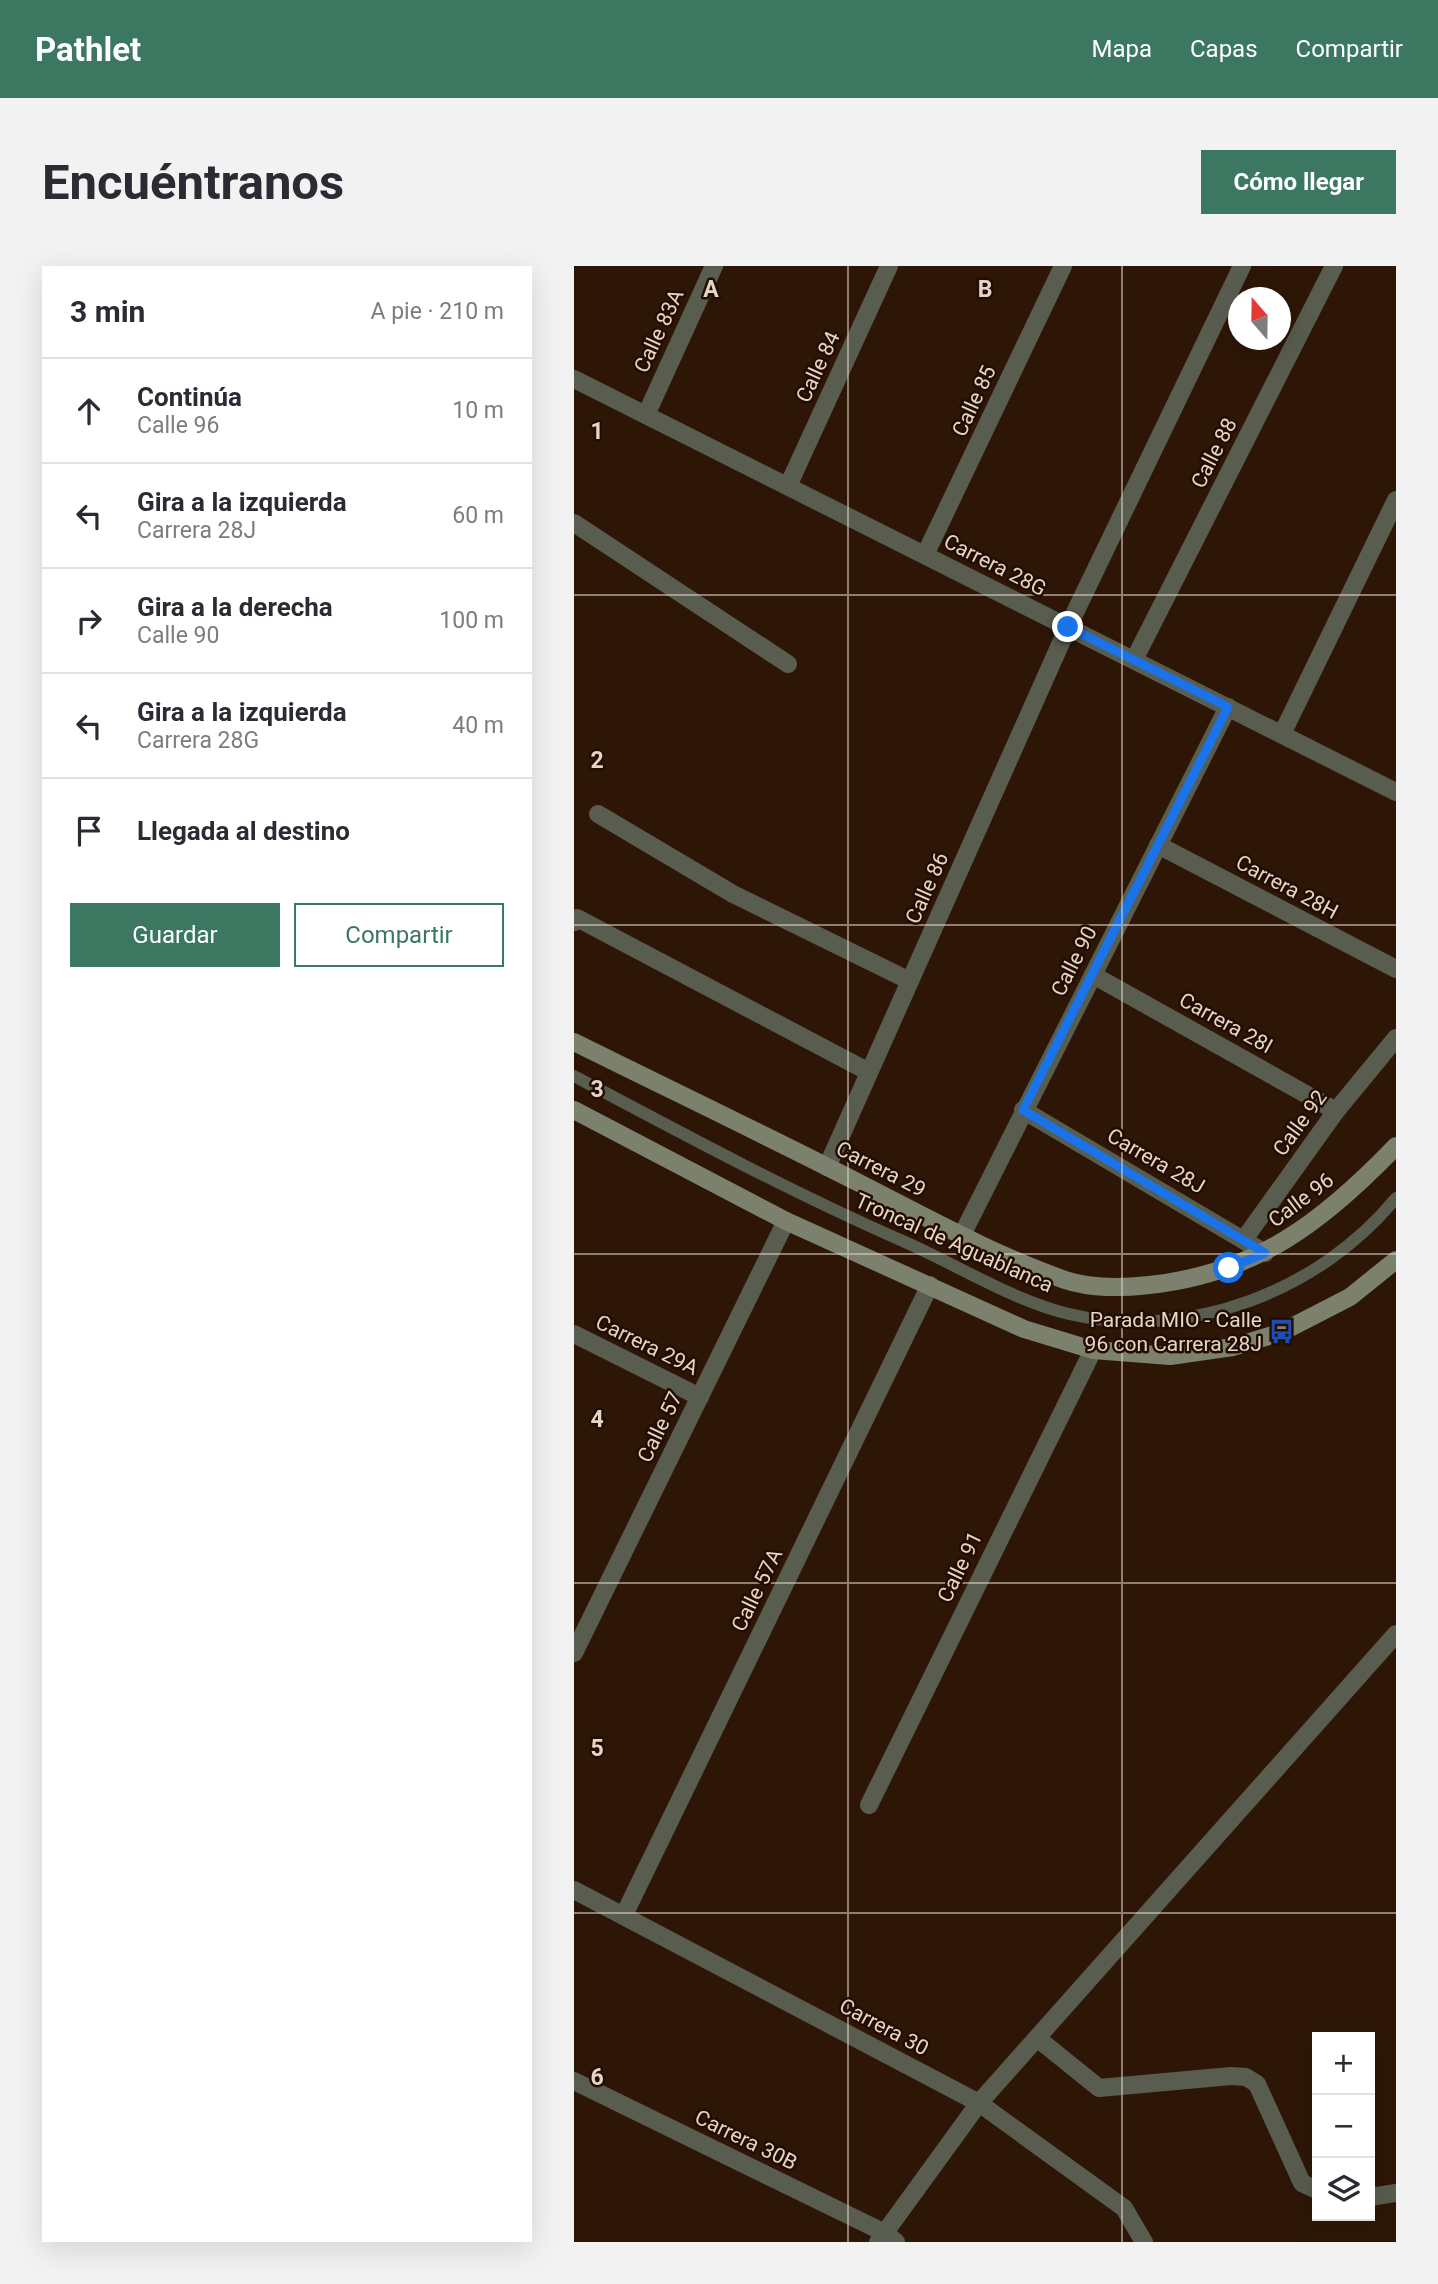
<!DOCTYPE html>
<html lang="es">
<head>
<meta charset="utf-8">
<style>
  :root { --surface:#fff; --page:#f2f2f3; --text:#2b2b33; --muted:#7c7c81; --line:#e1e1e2; --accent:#3b7761 }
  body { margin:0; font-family:Roboto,sans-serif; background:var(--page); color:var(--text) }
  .controls { position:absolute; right:21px; bottom:21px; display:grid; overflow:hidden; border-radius:0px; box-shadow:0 7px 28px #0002 }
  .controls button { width:63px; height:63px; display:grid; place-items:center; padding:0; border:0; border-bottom:2px solid var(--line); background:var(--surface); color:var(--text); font:35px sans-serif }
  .compass { position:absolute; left:654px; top:21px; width:63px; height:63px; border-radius:50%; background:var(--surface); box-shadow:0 7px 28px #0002; rotate:340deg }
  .stop { position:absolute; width:21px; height:21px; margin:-16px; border:5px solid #1a73e8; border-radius:50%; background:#fff }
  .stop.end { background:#1a73e8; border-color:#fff; box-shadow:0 2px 7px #0008 }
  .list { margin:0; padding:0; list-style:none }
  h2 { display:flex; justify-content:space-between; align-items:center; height:91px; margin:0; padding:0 28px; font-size:30px }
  h2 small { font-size:23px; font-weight:400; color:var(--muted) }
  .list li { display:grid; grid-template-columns:46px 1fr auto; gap:21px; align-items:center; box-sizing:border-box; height:105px; padding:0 28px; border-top:2px solid var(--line) }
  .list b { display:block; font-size:26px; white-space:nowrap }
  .list p { margin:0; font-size:23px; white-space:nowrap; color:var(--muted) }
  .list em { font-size:23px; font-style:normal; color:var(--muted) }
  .actions { display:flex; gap:14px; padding:21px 28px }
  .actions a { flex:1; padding:16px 0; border:2px solid var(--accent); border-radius:0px; text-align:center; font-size:24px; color:var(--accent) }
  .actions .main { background:var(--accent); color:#fff }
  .icon { flex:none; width:38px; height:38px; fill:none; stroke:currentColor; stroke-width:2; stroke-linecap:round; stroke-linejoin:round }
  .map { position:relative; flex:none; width:822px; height:1976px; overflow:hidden; border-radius:0px }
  header { display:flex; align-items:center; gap:42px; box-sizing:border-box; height:98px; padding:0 35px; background:var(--accent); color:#fff }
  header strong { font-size:33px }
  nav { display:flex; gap:38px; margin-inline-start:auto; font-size:24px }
  .intro { display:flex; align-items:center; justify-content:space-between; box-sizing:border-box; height:168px; padding:0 42px }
  h1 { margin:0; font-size:49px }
  .button { padding:18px 32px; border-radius:0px; background:var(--accent); color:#fff; font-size:24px; font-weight:700 }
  main { display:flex; gap:42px; padding:0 42px }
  aside { flex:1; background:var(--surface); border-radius:0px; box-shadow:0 7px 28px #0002 }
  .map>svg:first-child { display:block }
</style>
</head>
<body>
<header>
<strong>Pathlet</strong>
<nav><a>Mapa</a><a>Capas</a><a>Compartir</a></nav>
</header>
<div class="intro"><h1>Encuéntranos</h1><a class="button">Cómo llegar</a></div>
<main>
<aside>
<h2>3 min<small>A pie · 210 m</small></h2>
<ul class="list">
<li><svg class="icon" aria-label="ahead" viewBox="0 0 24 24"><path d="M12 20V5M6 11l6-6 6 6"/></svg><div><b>Continúa</b><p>Calle 96</p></div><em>10 m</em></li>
<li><svg class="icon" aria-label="left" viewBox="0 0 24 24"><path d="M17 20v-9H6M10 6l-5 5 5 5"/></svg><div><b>Gira a la izquierda</b><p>Carrera 28J</p></div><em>60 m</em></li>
<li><svg class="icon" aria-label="right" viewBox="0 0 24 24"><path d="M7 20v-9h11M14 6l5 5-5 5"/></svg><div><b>Gira a la derecha</b><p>Calle 90</p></div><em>100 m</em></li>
<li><svg class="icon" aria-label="left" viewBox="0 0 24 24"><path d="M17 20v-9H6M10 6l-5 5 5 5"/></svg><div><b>Gira a la izquierda</b><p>Carrera 28G</p></div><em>40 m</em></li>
<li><svg class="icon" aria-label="arrive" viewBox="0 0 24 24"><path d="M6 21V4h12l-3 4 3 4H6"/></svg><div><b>Llegada al destino</b></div></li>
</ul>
<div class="actions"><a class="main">Guardar</a><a>Compartir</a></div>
</aside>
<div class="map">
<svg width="822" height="1976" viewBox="0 0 822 1976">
  <rect width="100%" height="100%" fill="#2d1606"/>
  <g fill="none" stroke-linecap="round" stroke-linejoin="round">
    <path stroke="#595d50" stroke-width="12" d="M0,810C109,868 217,926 331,976C385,1000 438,1034 495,1048C614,1076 746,1025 822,932"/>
    <g stroke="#595d50" stroke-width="18">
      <path d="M0,113L822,526"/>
      <path d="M72,149L140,0"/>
      <path d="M214,220L315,0"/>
      <path d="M0,257L214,398"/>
      <path d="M351,289L489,0"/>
      <path d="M560,394L760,0"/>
      <path d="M708,468L822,234"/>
      <path d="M24,548L159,628L336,715"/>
      <path d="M584,579L822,703"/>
      <path d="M0,656L3,652L295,806"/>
      <path d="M519,709L762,845"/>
      <path d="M449,844L691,987"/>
      <path d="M253,901L494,361L668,0"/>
      <path d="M388,969L654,441"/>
      <path d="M671,972L762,845L822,772"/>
      <path d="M0,1068L126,1131"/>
      <path d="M0,1387L212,955"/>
      <path d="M295,1539L519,1084"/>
      <path d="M0,1624L405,1837L550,1942L570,1976"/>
      <path d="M50,1649L356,1019"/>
      <path d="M463,1772L525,1822L657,1810L672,1811L683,1818L728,1917L743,1924"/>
      <path d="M0,1815L311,1967L322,1976"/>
      <path d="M796,1931L822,1927"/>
      <path d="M304,1976L405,1837L822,1368"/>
    </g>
    <g stroke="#7b816d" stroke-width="18">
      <path d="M0,776C95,823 191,869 285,917C352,951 420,989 491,1014C518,1023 547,1022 575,1019C682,1008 750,955 822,880"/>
      <path d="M0,844L212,955L450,1063L519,1084L596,1090L659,1081L708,1066L776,1031L822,994"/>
    </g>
  </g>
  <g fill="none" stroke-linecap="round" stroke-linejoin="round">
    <path stroke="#1a73e8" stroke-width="9" d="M494,361L654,441L449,844L691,987L655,1002"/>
  </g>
  <path fill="none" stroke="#e4d4ca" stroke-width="2" stroke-opacity="0.55" d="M274,0V1976M548,0V1976M0,329H822M0,659H822M0,988H822M0,1317H822M0,1647H822"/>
  <defs>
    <symbol id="bus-bare" viewBox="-9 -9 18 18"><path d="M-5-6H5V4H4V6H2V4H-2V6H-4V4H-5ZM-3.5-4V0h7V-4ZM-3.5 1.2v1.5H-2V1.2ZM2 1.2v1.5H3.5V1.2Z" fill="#1a4fb4" stroke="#220d00" stroke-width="2.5" paint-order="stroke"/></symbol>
  </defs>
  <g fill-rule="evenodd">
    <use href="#bus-bare" x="690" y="1048" width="35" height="35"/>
  </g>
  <g text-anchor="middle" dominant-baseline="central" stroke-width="5" stroke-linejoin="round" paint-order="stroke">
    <g font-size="21" fill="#e4d4ca" stroke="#220d00">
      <text transform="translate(85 65) rotate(-65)">Calle 83A</text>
      <text transform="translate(244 101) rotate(-65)">Calle 84</text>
      <text transform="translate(400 135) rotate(-65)">Calle 85</text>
      <text transform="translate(640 187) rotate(-63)">Calle 88</text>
      <text transform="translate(421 299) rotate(27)">Carrera 28G</text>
      <text transform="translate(713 621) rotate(28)">Carrera 28H</text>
      <text transform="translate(353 622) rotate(-66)">Calle 86</text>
      <text transform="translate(500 695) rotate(-63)">Calle 90</text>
      <text transform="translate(652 757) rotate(29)">Carrera 28I</text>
      <text transform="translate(726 857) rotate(-54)">Calle 92</text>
      <text transform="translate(582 895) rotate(30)">Carrera 28J</text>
      <text transform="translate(307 903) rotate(27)">Carrera 29</text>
      <text transform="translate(727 934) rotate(-37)">Calle 96</text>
      <text transform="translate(380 977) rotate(24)">Troncal de Aguablanca</text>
      <text transform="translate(73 1079) rotate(26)">Carrera 29A</text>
      <text transform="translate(86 1161) rotate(-64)">Calle 57</text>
      <text transform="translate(386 1301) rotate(-64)">Calle 91</text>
      <text transform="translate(183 1324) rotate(-64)">Calle 57A</text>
      <text transform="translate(310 1761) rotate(28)">Carrera 30</text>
      <text transform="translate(172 1874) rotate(26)">Carrera 30B</text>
    </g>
    <g font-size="21" fill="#e4d4ca" stroke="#220d00" text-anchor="end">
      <text x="688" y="1054">Parada MIO - Calle<tspan x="688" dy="24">96 con Carrera 28J</tspan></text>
    </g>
  </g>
  <g font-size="23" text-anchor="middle" font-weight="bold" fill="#e4d4ca" stroke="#220d00" stroke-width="5" stroke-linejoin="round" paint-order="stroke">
    <text x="137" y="31">A</text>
    <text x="411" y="31">B</text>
    <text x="23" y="173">1</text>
    <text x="23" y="502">2</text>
    <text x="23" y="831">3</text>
    <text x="23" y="1161">4</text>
    <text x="23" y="1490">5</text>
    <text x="23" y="1819">6</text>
  </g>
</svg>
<div class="controls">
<button>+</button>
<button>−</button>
<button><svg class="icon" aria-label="layers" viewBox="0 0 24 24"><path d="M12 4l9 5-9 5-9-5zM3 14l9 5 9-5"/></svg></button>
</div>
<svg class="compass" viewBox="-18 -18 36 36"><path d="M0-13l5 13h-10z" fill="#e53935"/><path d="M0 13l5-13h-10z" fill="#7c7c81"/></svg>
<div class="stop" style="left:655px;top:1002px"></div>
<div class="stop end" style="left:494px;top:361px"></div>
</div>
</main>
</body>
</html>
